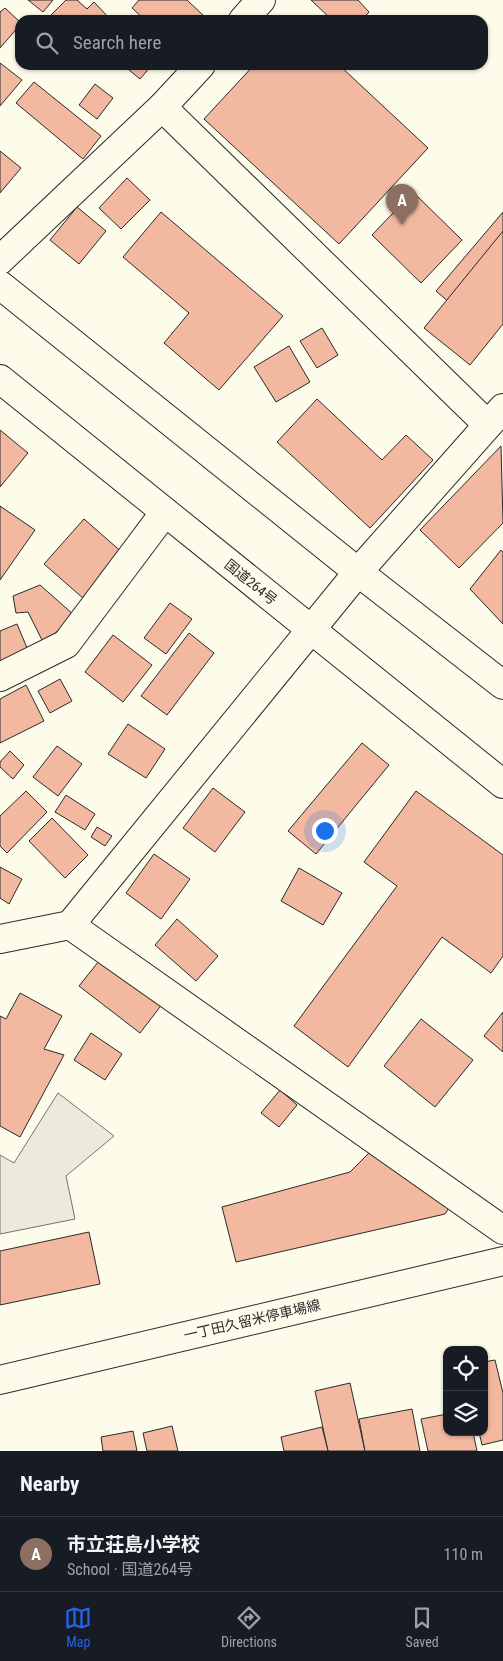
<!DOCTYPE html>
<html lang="en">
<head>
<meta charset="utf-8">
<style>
  :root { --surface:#171b24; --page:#20242c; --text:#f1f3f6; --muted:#9ea1a6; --line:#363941; --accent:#2563eb }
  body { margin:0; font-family:"Roboto Condensed","Noto Sans JP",sans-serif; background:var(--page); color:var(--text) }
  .controls { position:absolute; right:15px; bottom:15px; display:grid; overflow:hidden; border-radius:10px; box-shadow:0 1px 4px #0004 }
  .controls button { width:45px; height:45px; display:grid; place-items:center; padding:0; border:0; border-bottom:1px solid var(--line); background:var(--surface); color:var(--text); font:25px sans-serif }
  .you { position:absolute; left:324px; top:830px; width:18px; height:18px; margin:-12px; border:4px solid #fff; border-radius:50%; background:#1a73e8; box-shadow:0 0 0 8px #1a73e833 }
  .badge { display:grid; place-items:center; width:32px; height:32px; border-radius:50%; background:var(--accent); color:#fff; font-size:16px; font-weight:700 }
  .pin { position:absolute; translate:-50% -41px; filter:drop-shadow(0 1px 2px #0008) }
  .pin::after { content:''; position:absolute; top:26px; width:18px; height:15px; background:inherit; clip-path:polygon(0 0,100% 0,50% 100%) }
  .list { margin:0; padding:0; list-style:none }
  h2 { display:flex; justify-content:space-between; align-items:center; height:65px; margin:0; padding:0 20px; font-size:21px }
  h2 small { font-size:16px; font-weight:400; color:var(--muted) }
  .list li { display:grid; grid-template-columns:32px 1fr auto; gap:15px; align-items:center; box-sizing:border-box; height:75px; padding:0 20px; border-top:1px solid var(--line) }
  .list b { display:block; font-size:19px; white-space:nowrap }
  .list p { margin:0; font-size:16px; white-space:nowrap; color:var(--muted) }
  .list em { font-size:16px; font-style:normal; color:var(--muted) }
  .icon { flex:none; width:28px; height:28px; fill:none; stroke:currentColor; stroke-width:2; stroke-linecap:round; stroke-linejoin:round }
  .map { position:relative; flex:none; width:503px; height:1451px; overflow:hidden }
  .search { position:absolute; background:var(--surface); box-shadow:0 1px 4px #0004; left:15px; right:15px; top:15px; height:55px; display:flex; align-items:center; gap:12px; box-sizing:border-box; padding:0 18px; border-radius:15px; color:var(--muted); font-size:19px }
  .sheet { height:140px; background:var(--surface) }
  nav { display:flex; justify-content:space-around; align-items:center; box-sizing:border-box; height:70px; border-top:1px solid var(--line); background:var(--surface); font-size:14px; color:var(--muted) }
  nav a { display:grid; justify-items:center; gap:2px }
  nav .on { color:var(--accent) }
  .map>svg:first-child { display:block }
</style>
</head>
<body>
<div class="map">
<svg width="503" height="1451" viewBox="0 0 503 1451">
  <rect width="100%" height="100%" fill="#fdfbea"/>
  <path fill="#ecebdb" stroke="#74746e" d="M58,1093L114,1136L66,1176L75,1219L0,1234V1155L14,1163Z"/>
  <g fill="#f2b8a0" stroke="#2b2b2b">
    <path d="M28,0H53L43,12Z"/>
    <path d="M66,0H77L87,9L94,2L111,20H50L48,18Z"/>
    <path d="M139,0H187L206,18L204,20H145L132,8Z"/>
    <path d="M311,0H358L369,12L362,20H332Z"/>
    <path d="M5,8L20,22V25L0,48V12Z"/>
    <path d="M0,63L22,80L0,106Z"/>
    <path d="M123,65H152L140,79Z"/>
    <path d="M254,65H339L428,148L339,244L204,119Z"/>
    <path d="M34,82L101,136L83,159L16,103Z"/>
    <path d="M95,84L113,98L97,119L79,105Z"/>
    <path d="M0,151L21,168L0,193Z"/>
    <path d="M127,178L150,200L121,229L99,208Z"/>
    <path d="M413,192L462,240L421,283L372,235Z"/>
    <path d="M77,207L106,231L79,264L50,240Z"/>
    <path d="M161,212L283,316L219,390L164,343L189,313L123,257Z"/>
    <path d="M503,212V285L472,322L436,291Z"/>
    <path d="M503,231V324L470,365L424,328Z"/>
    <path d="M322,328L338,355L317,368L300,341Z"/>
    <path d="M289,346L310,382L276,402L254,367Z"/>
    <path d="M317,399L382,460L406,435L433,460L370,528L277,442Z"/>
    <path d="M0,430L28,453L0,487Z"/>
    <path d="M501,446L503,523L459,568L420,530Z"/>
    <path d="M0,506L35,530L0,580Z"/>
    <path d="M84,519L124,554L84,599L44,564Z"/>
    <path d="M501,550L503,552V624L470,589Z"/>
    <path d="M40,585L74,615L44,644L28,612L16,613L13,596Z"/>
    <path d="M170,603L192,619L166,654L144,638Z"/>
    <path d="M17,624L30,655L0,667V631Z"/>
    <path d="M189,633L214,653L167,715L141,696Z"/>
    <path d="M113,635L152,665L123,702L85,672Z"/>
    <path d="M60,679L72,701L50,713L38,691Z"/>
    <path d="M26,685L44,721L0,743V699Z"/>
    <path d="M128,724L165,749L146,778L108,754Z"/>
    <path d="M362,743L389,765L316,854L288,831Z"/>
    <path d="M57,746L82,764L58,796L33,777Z"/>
    <path d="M10,751L24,765L13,779L0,767V762Z"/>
    <path d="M213,788L245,812L215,852L183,828Z"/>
    <path d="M26,791L47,812L7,853L0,846V816Z"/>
    <path d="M416,791L503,855V956L491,973L442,937L348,1067L294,1026L397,886L364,862Z"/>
    <path d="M66,795L95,814L85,830L55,812Z"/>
    <path d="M52,818L88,855L65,878L29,841Z"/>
    <path d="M97,827L112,836L105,846L91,837Z"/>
    <path d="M154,854L190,879L161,919L126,893Z"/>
    <path d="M0,867L22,879L9,904L0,898Z"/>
    <path d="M299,868L342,893L323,925L281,901Z"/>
    <path d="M177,919L218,956L196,981L155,945Z"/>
    <path d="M103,956L163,1003L140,1033L79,986Z"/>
    <path d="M20,993L62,1016L44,1049L64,1055L20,1137L0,1126V1016L6,1019Z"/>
    <path d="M503,1012V1052L484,1036Z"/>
    <path d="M421,1019L473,1060L435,1107L384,1066Z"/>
    <path d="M91,1033L122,1054L105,1080L74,1060Z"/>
    <path d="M280,1090L297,1105L279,1127L261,1113Z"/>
    <path d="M370,1152L455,1199L445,1214L236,1262L222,1207L350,1172Z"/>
    <path d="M89,1232L100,1284L0,1305V1251Z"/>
    <path d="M495,1360L503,1393V1440L482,1445L479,1432H484V1362Z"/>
    <path d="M350,1383L365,1451H328L315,1391Z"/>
    <path d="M412,1409L420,1451H365L359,1419Z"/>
    <path d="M447,1414V1432H473L477,1451H428L421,1419Z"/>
    <path d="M172,1426L178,1451H147L143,1433Z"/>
    <path d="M322,1427L328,1451H284L281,1437Z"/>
    <path d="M133,1431L137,1451H103L101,1437Z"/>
  </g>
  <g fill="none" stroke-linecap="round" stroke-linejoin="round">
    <defs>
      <g id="minor">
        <path d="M243,20L261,0"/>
        <path d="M162,107L488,425"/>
        <path d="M0,260L162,107L201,65"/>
        <path d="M0,677L66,644L165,512"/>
        <path d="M70,925L503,1230"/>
        <path d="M0,939L70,925L358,572L503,408"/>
      </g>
      <path id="major" d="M0,1380L503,1261"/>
      <g id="highway">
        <path d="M0,285L358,572L503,685"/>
        <path d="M0,379L503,784"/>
      </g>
    </defs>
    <use href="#minor" stroke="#2b2b2b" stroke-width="30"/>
    <use href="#major" stroke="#2b2b2b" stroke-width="30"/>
    <use href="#highway" stroke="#2b2b2b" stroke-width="30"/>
    <use href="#minor" stroke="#fdfbea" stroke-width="28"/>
    <use href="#major" stroke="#fdfbea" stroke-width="28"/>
    <use href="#highway" stroke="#fdfbea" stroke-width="28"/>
  </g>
  <g text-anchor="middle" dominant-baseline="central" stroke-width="4" stroke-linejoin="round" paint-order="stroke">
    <g font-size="14" fill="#2b2b2b" stroke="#fdfbea">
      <text transform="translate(251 582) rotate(39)">国道264号</text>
      <text transform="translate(252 1320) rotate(-13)">一丁田久留米停車場線</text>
    </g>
  </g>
</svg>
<div class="controls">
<button><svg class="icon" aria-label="locate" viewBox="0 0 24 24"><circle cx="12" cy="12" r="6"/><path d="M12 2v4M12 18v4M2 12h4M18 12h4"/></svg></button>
<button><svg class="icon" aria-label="layers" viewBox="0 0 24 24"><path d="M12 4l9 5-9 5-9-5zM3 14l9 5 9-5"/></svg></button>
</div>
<div class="you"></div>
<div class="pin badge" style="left:402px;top:225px;background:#8d6e63">A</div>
<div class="search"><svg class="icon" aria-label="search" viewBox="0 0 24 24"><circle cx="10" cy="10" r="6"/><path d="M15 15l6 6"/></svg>Search here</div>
</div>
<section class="sheet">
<h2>Nearby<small></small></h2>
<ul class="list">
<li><span class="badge" style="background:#8d6e63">A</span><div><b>市立荘島小学校</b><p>School · 国道264号</p></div><em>110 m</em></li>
</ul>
</section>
<nav>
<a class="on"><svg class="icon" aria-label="map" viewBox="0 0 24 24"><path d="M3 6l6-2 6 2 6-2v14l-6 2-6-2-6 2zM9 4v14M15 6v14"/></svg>Map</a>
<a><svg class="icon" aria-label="directions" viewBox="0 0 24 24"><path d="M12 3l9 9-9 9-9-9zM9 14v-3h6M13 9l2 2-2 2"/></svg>Directions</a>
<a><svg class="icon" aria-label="saved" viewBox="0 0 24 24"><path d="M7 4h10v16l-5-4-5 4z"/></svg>Saved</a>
</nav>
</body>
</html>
